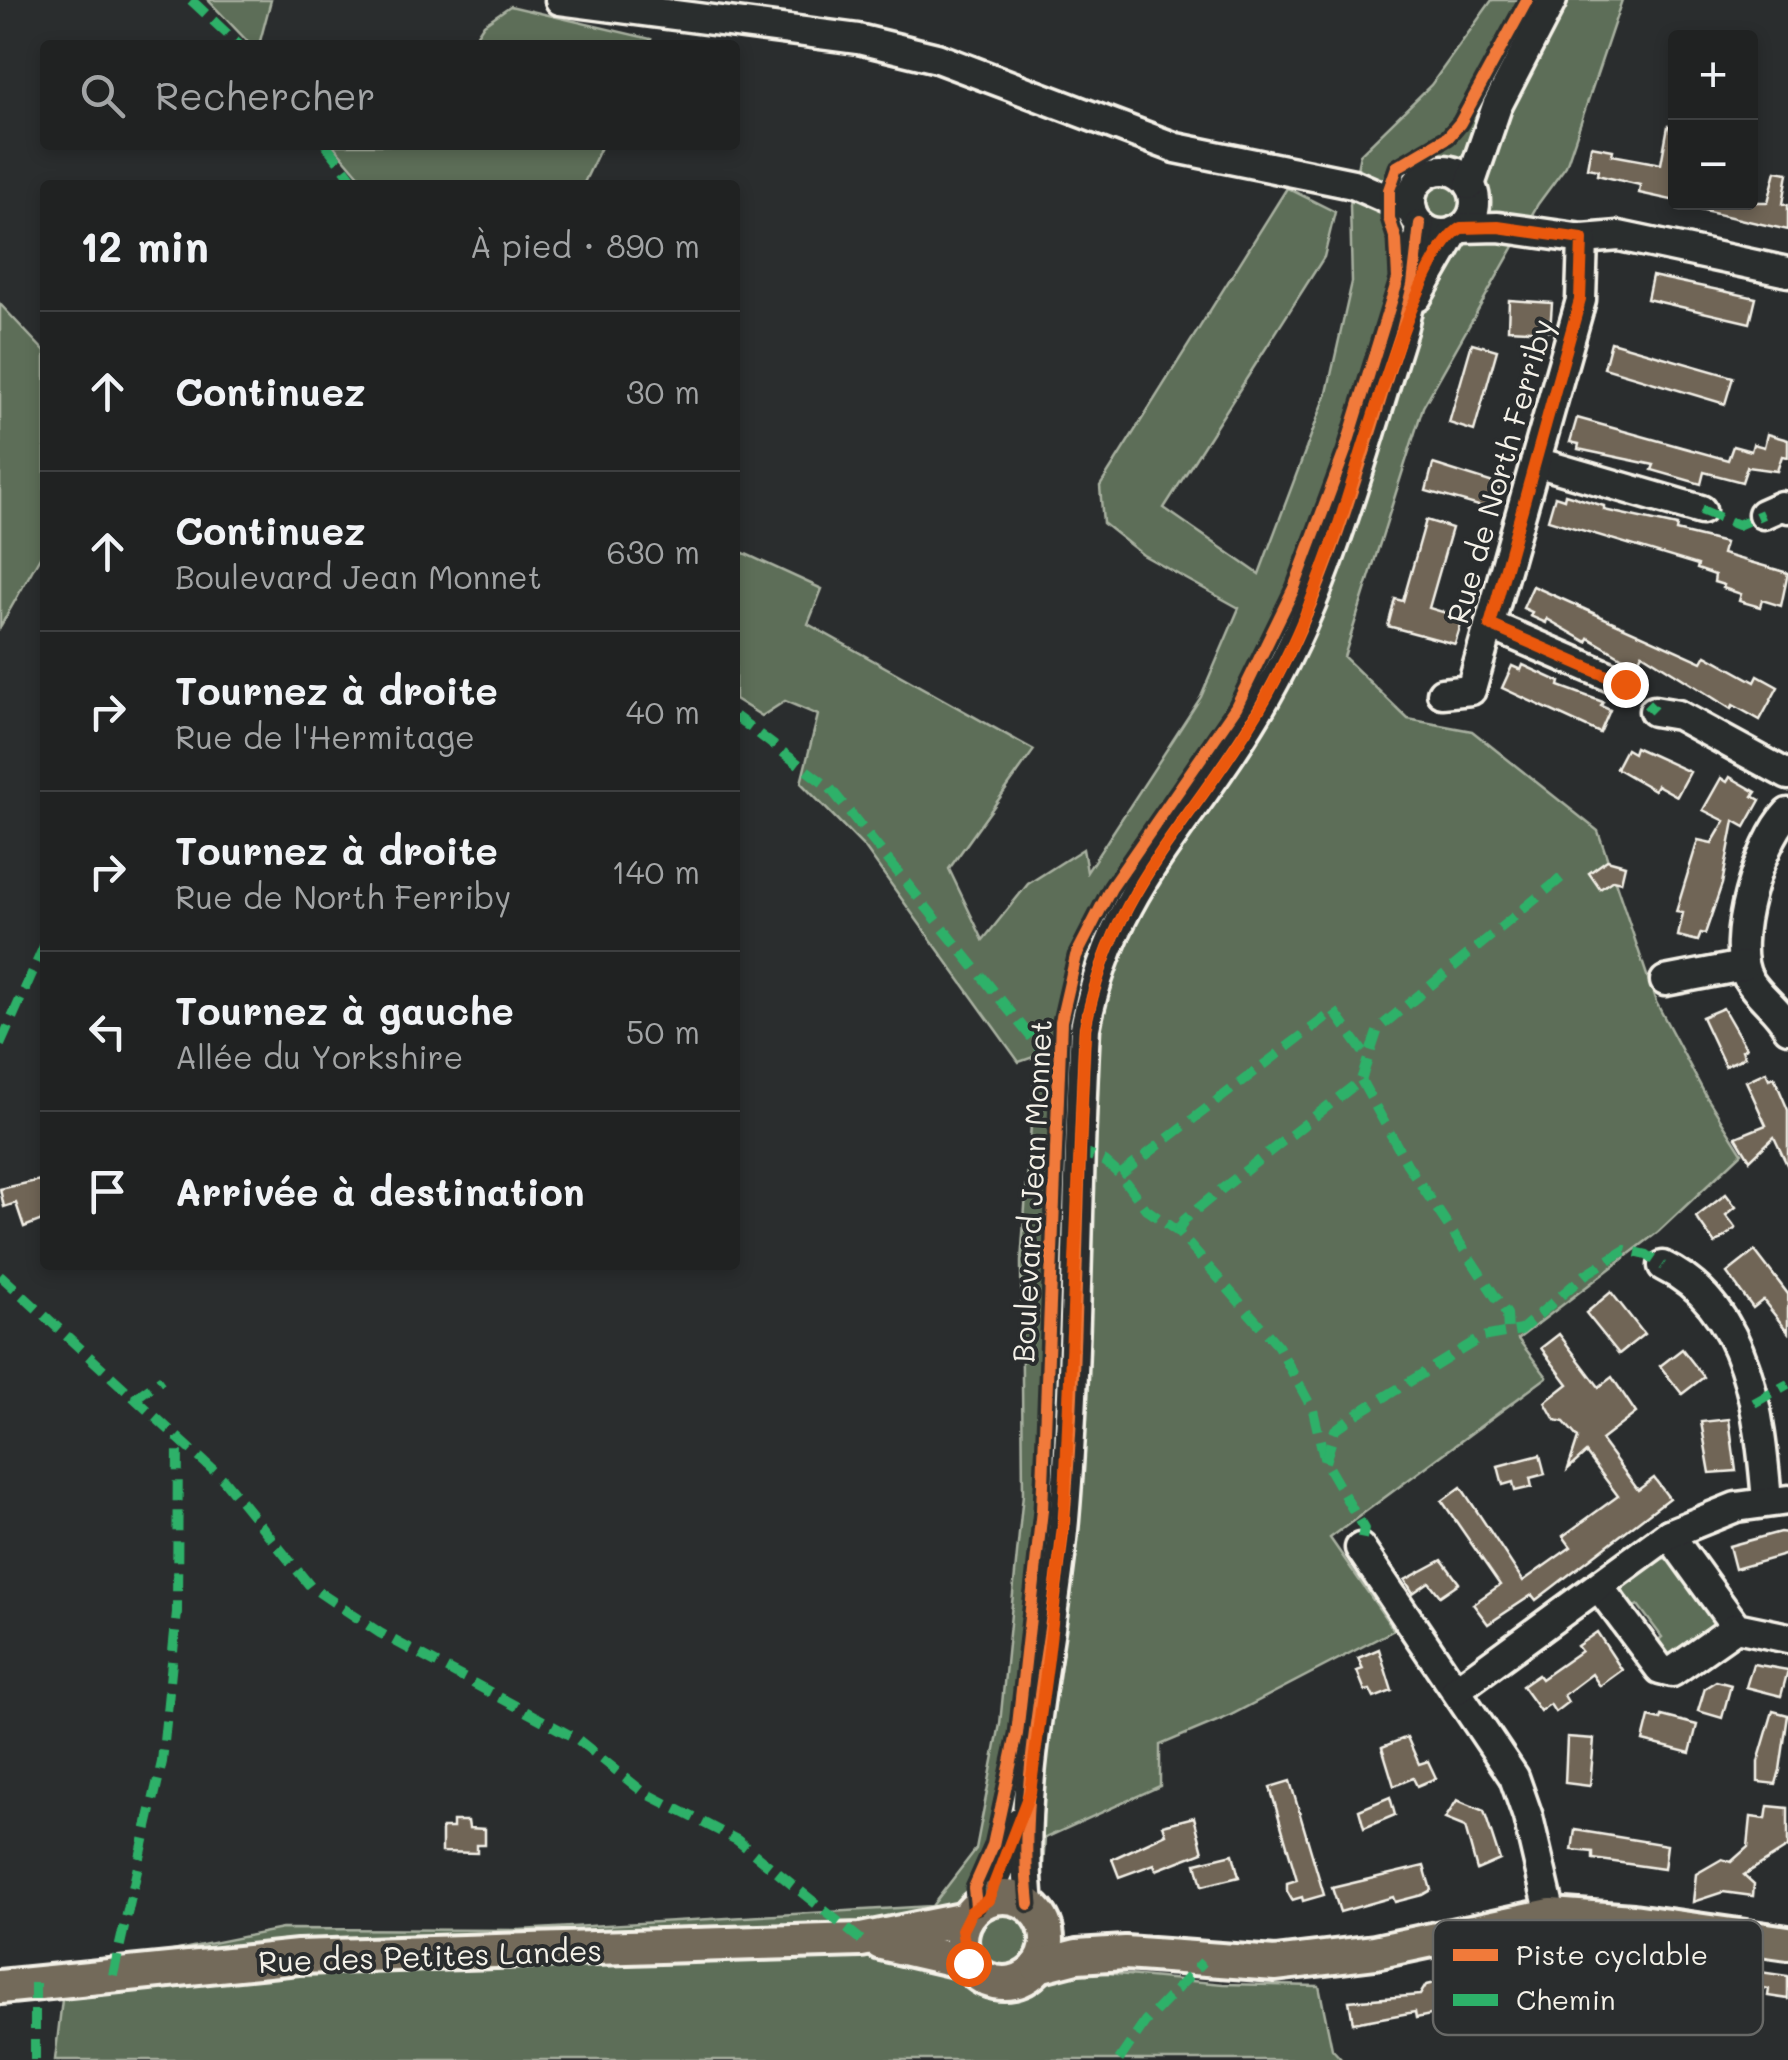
<!DOCTYPE html>
<html lang="fr">
<head>
<meta charset="utf-8">
<style>
  :root { --surface:#202222; --page:#282a2a; --text:#f1f3f6; --muted:#a2a4a5; --line:#3d3f40 }
  body { margin:0; font-family:Mali,sans-serif; background:var(--page); color:var(--text) }
  .controls { position:absolute; right:30px; top:30px; display:grid; overflow:hidden; border-radius:10px; box-shadow:0 5px 15px #0003 }
  .controls button { width:90px; height:90px; display:grid; place-items:center; padding:0; border:0; border-bottom:2px solid var(--line); background:var(--surface); color:var(--text); font:50px sans-serif }
  .stop { position:absolute; width:30px; height:30px; margin:-22px; border:8px solid #ea580c; border-radius:50%; background:#fff }
  .stop.end { background:#ea580c; border-color:#fff; box-shadow:0 2px 10px #0008 }
  .list { margin:0; padding:0; list-style:none }
  h2 { display:flex; justify-content:space-between; align-items:center; height:130px; margin:0; padding:0 40px; font-size:42px }
  h2 small { font-size:32px; font-weight:400; color:var(--muted) }
  .list li { display:grid; grid-template-columns:65px 1fr auto; gap:30px; align-items:center; box-sizing:border-box; height:160px; padding:0 40px; border-top:2px solid var(--line) }
  .list b { display:block; font-size:38px; white-space:nowrap }
  .list p { margin:0; font-size:32px; white-space:nowrap; color:var(--muted) }
  .list em { font-size:32px; font-style:normal; color:var(--muted) }
  .icon { flex:none; width:55px; height:55px; fill:none; stroke:currentColor; stroke-width:2; stroke-linecap:round; stroke-linejoin:round }
  .map { position:relative; flex:none; width:1788px; height:2060px; overflow:hidden }
  .search { position:absolute; background:var(--surface); box-shadow:0 5px 15px #0003; left:40px; top:40px; width:700px; height:110px; display:flex; align-items:center; gap:25px; box-sizing:border-box; padding:0 35px; border-radius:10px; color:var(--muted); font-size:38px }
  .panel { position:absolute; background:var(--surface); box-shadow:0 5px 15px #0003; left:40px; top:180px; width:700px; height:1090px; border-radius:10px }
  .map>svg:first-child { display:block }
</style>
</head>
<body>
<div class="map">
<svg width="1788" height="2060" viewBox="0 0 1788 2060">
  <rect width="100%" height="100%" fill="#2a2d2e"/>
  <filter id="ink" filterUnits="userSpaceOnUse"><feTurbulence type="fractalNoise" baseFrequency=".01" numOctaves="2"/><feDisplacementMap in="SourceGraphic" scale="20" xChannelSelector="R" yChannelSelector="G"/><feConvolveMatrix kernelMatrix="1 2 1 2 8 2 1 2 1" color-interpolation-filters="sRGB"/></filter>
  <g filter="url(#ink)">
    <g fill="#5d6e58" stroke="#a8b0a0" stroke-width="2.5">
      <path d="M208,0H271L259,45H251Z"/>
      <path d="M1492,0H1622L1566,166L1538,204L1423,407L1344,657L1408,719L1472,731L1598,831L1656,1002L1706,1096L1742,1153L1658,1232L1518,1339L1547,1377L1330,1538L1394,1630L1229,1716L1160,1745V1786L1045,1838L1041,1894L1066,1940L1065,1969L1223,1984L1319,1986L1332,2049L1342,2060H55L66,1965L108,1964L282,1929L520,1930L932,1906L976,1849L1000,1724L1023,1494L1021,1262L1036,1056L1019,1062L865,848L801,783L818,715L785,701L762,716L735,699V549L822,589L808,624L1034,750L949,869L983,940L1028,884L1083,849L1087,872L1201,697L1239,608L1143,555L1103,523L1100,486L1287,188L1335,212L1324,257L1164,508L1259,574L1327,393L1352,282L1350,205L1360,154L1431,85Z"/>
      <path d="M510,6L651,39L648,45H470L484,24Z"/>
      <path d="M333,145H602L583,185H367Z"/>
      <path d="M0,304L45,352V548L0,627Z"/>
      <path d="M1659,1557L1676,1561L1717,1613L1715,1631L1675,1660L1659,1655L1651,1647L1662,1637L1638,1605L1627,1610L1619,1598L1624,1582Z"/>
    </g>
    <g fill="#706557" stroke="#f4f1e8" stroke-width="2.5">
      <path d="M1668,126L1676,127V201L1639,193L1640,185L1597,175L1598,170L1587,168L1591,146L1613,150L1612,155L1661,164Z"/>
      <path d="M1776,171L1788,173L1783,204L1788,205V230L1695,209V202H1768Z"/>
      <path d="M1652,276L1756,298L1750,323L1647,299Z"/>
      <path d="M1509,300L1552,303L1550,331L1508,329Z"/>
      <path d="M1611,342L1733,377L1725,404L1604,368Z"/>
      <path d="M1472,343L1497,350L1474,431L1449,423Z"/>
      <path d="M1577,418L1728,460L1733,446L1751,451L1753,444L1764,447L1767,434L1788,440V457L1782,456L1777,471L1747,467L1742,482L1704,472L1701,484L1652,470L1654,465L1578,449L1579,444L1570,442Z"/>
      <path d="M1433,464L1500,485L1493,510L1426,491Z"/>
      <path d="M1565,494L1604,506V510L1677,526L1676,531L1725,543L1722,554L1788,573L1781,606L1762,600L1760,607L1739,601L1741,594L1723,588L1724,585L1714,582L1715,575L1697,569L1698,565L1548,520L1555,496L1564,499Z"/>
      <path d="M1426,520L1452,528L1429,608L1463,618L1455,644L1388,626L1395,599L1403,601Z"/>
      <path d="M1533,586L1702,662L1706,655L1755,682L1758,676L1778,687L1760,720L1733,705L1731,709L1642,653L1638,661L1630,657L1628,661L1589,638L1587,642L1547,619L1546,623L1530,616L1532,612L1523,608Z"/>
      <path d="M1523,665L1560,682L1559,686L1603,702L1601,706L1610,710L1600,733L1502,688L1512,666L1521,670Z"/>
      <path d="M1635,747L1690,772L1677,796L1657,785L1654,790L1616,768L1626,749L1633,753Z"/>
      <path d="M1730,777L1756,792L1753,796L1760,800L1745,827L1734,821L1722,884L1705,934L1701,933L1698,941L1678,936L1683,913L1676,912L1698,840L1712,843L1725,821L1703,810L1721,778L1727,782Z"/>
      <path d="M1607,860L1625,865L1621,882L1613,880L1600,889L1589,873Z"/>
      <path d="M1723,1008L1746,1048L1742,1050L1745,1057L1725,1066L1702,1017Z"/>
      <path d="M1766,1072L1769,1079L1774,1077L1788,1110V1167L1774,1137L1750,1160L1736,1137L1766,1125L1746,1081Z"/>
      <path d="M45,1179V1219L24,1227L16,1203L4,1207L0,1189Z"/>
      <path d="M1726,1194L1736,1207L1726,1215L1736,1228L1715,1244L1696,1217Z"/>
      <path d="M1755,1251L1788,1294V1332L1763,1300L1753,1308L1727,1273Z"/>
      <path d="M1611,1292L1644,1334L1619,1354L1586,1313Z"/>
      <path d="M1559,1334L1599,1387L1612,1377L1636,1413L1601,1440L1638,1490L1654,1478L1669,1498L1536,1600L1532,1595L1488,1624L1473,1604L1500,1585L1442,1501L1461,1487L1523,1581L1571,1547L1563,1536L1618,1496L1586,1453L1568,1469L1578,1438L1564,1422L1555,1420L1545,1402L1568,1384L1541,1348Z"/>
      <path d="M1682,1349L1704,1377L1682,1394L1660,1366Z"/>
      <path d="M1729,1419L1736,1471L1710,1473L1701,1422Z"/>
      <path d="M1540,1455L1545,1474L1530,1478L1532,1487L1515,1491L1513,1482L1503,1485L1498,1466Z"/>
      <path d="M1780,1532L1788,1533V1554L1735,1569L1729,1546Z"/>
      <path d="M1442,1560L1459,1583L1440,1596L1429,1582L1413,1593L1405,1580Z"/>
      <path d="M1597,1632L1622,1670L1600,1686L1592,1674L1564,1695L1568,1702L1555,1712L1550,1704L1540,1711L1522,1686L1538,1675L1541,1679L1581,1651L1577,1646Z"/>
      <path d="M1379,1649L1392,1691L1374,1698L1370,1690L1365,1691L1357,1671L1363,1669L1358,1658Z"/>
      <path d="M1753,1664L1788,1670L1781,1696L1746,1687Z"/>
      <path d="M1716,1681L1731,1685L1722,1718L1698,1711L1705,1688Z"/>
      <path d="M1773,1711L1788,1715L1780,1770L1776,1784L1758,1782V1762Z"/>
      <path d="M1662,1716L1697,1725L1690,1753L1643,1741L1649,1717L1661,1720Z"/>
      <path d="M1407,1737L1419,1764L1428,1761L1436,1778L1417,1786L1413,1778L1394,1786L1382,1747Z"/>
      <path d="M1567,1737L1594,1739L1590,1786L1565,1783Z"/>
      <path d="M1290,1781L1324,1895L1303,1901L1302,1897L1292,1900L1287,1891V1883L1297,1880L1270,1787Z"/>
      <path d="M1390,1797L1395,1815L1364,1828L1359,1810Z"/>
      <path d="M1457,1800L1484,1811L1500,1860L1477,1870L1465,1827L1445,1819Z"/>
      <path d="M1768,1806L1788,1808V1847L1744,1875L1754,1884L1753,1896L1723,1892L1693,1902L1696,1874L1722,1859L1731,1862L1748,1847L1751,1817L1766,1819Z"/>
      <path d="M1194,1817L1203,1852L1156,1870L1154,1864L1119,1877L1112,1859L1166,1834L1163,1825Z"/>
      <path d="M453,1821H468L469,1828L485,1829V1845H477V1853L442,1852V1828H453Z"/>
      <path d="M1575,1830L1667,1845L1664,1869L1593,1859V1852L1572,1850Z"/>
      <path d="M1233,1854L1239,1877L1202,1886L1196,1863Z"/>
      <path d="M1424,1866L1431,1890L1422,1895L1395,1902L1393,1897L1340,1912L1332,1888Z"/>
      <path d="M1699,1953L1761,1962L1760,1972L1788,1976V1999L1768,1996L1769,1989L1719,1981L1716,2004L1691,2000Z"/>
      <path d="M1537,1970L1542,1998L1509,2004L1508,1999L1416,2018L1415,2012L1353,2023L1349,2001L1420,1995L1426,1985L1486,1972L1487,1980Z"/>
    </g>
    <g fill="none" stroke-linecap="round" stroke-linejoin="round">
      <defs>
        <g id="minor">
          <path d="M560,0L858,39L937,58L1176,148L1353,184L1412,210"/>
          <circle cx="1443" cy="202" r="32"/>
          <path d="M1470,185L1497,106L1552,0"/>
          <path d="M1461,228L1498,227L1583,239L1619,236L1788,272"/>
          <path d="M1417,297L1455,231"/>
          <path d="M1536,462L1701,510"/>
          <path d="M1763,514L1781,506L1788,508"/>
          <path d="M1490,625L1625,683"/>
          <path d="M1442,693L1471,690L1581,300L1583,239"/>
          <path d="M1654,711L1678,715L1788,775"/>
          <path d="M1788,813C1760,842 1727,944 1749,980C1760,998 1779,1009 1788,1028"/>
          <path d="M1665,981L1743,966"/>
          <path d="M1663,1266C1749,1307 1760,1416 1767,1501"/>
          <path d="M1669,1534L1736,1627L1788,1638"/>
          <path d="M1360,1548L1514,1777L1528,1817L1551,1915"/>
          <path d="M1599,1587L1660,1669L1672,1672L1736,1627"/>
          <path d="M1456,1690L1669,1534L1736,1507L1788,1500"/>
          <path d="M987,1900L1020,1821"/>
          <path d="M1029,1904C1016,1780 1053,1644 1064,1520C1078,1357 1076,1192 1085,1028C1113,886 1188,829 1257,712C1327,596 1361,459 1402,330L1413,285L1420,224"/>
        </g>
        <g id="major">
          <circle cx="1004" cy="1940" r="43"/>
          <path d="M881,1943L968,1963"/>
          <path d="M1038,1966L1077,1956L1125,1953L1275,1964L1375,1952L1551,1915L1633,1921L1788,1943"/>
          <path d="M0,1987L298,1957L861,1940L966,1919"/>
        </g>
      </defs>
      <use href="#minor" stroke="#f4f1e8" stroke-width="35"/>
      <use href="#major" stroke="#f4f1e8" stroke-width="40"/>
      <use href="#minor" stroke="#2a2d2e" stroke-width="28"/>
      <use href="#major" stroke="#736b5a" stroke-width="32"/>
      <g stroke="#2db169" stroke-width="10" stroke-dasharray="20 10" stroke-linecap="butt">
        <path d="M191,0L239,45"/>
        <path d="M326,145L357,185"/>
        <path d="M1701,510L1738,525L1763,514"/>
        <path d="M1625,683L1654,711"/>
        <path d="M735,716L830,788L1059,1072"/>
        <path d="M0,1045L45,944"/>
        <path d="M1361,1080L1407,1164L1507,1314L1508,1332"/>
        <path d="M1075,1149L1105,1162L1120,1175L1146,1209L1178,1232L1278,1346L1313,1410L1325,1462L1364,1529L1360,1548"/>
        <path d="M1120,1175L1334,1011L1368,1059"/>
        <path d="M1178,1232L1184,1220L1213,1196L1361,1080L1378,1029L1567,873"/>
        <path d="M0,1275L223,1479L311,1587L380,1633L577,1739L642,1791L737,1840L861,1940"/>
        <path d="M134,1399L162,1379"/>
        <path d="M1754,1403L1788,1384"/>
        <path d="M1325,1462L1335,1430L1352,1417L1482,1337L1521,1330L1586,1274L1625,1250L1647,1255L1663,1266"/>
        <path d="M113,1975L162,1762L177,1612L178,1438"/>
        <path d="M35,2060V1983"/>
        <path d="M1119,2060L1145,2022L1203,1962"/>
      </g>
      <defs>
        <g id="cycleway">
          <path d="M1029,1904C1016,1780 1053,1644 1064,1520C1078,1357 1076,1192 1085,1028C1113,886 1188,829 1257,712C1327,596 1361,459 1402,330L1413,285L1420,224"/>
          <path d="M976,1906L974,1888L993,1845L1017,1734L1042,1510L1061,1021L1076,956L1111,888L1236,707L1294,588L1345,451L1398,279L1396,240L1389,218V190L1397,167L1448,137L1460,123L1527,0"/>
        </g>
      </defs>
      <use href="#cycleway" stroke="#2a2d2e" stroke-width="19"/>
      <use href="#cycleway" stroke="#f17a3a" stroke-width="12"/>
    </g>
  </g>
  <g fill="none" stroke-linecap="round" stroke-linejoin="round" filter="url(#ink)">
    <path stroke="#ea580c" stroke-width="12" d="M968,1963L962,1930L971,1912L988,1900L1030,1792L1048,1658L1064,1519L1085,1028C1113,886 1187,829 1257,713C1288,661 1311,604 1331,548C1353,488 1414,254 1461,228L1498,227L1582,239L1580,300L1490,625L1625,684"/>
  </g>
  <g text-anchor="middle" dominant-baseline="central" stroke-width="8" stroke-linejoin="round" paint-order="stroke">
    <g font-size="30" fill="#f4f1e8" stroke="#2a2d2e">
      <text transform="translate(1499 471) rotate(-74)">Rue de North Ferriby</text>
      <text transform="translate(1031 1191) rotate(-87)">Boulevard Jean Monnet</text>
      <text transform="translate(430 1955) rotate(-2)">Rue des Petites Landes</text>
    </g>
  </g>
  <rect x="1433" y="1920" width="330" height="115" rx="15" fill="#2a2d2e" stroke="#676866" stroke-width="2.5"/>
  <rect x="1453" y="1949" width="45" height="12" fill="#f17a3a"/>
  <rect x="1453" y="1994" width="45" height="12" fill="#2db169"/>
  <g font-size="28" fill="#f4f1e8">
    <text x="1516" y="1965">Piste cyclable</text>
    <text x="1516" y="2010">Chemin</text>
  </g>
</svg>
<div class="controls">
<button>+</button>
<button>−</button>
</div>
<div class="stop" style="left:968px;top:1963px"></div>
<div class="stop end" style="left:1625px;top:684px"></div>
<div class="search"><svg class="icon" aria-label="search" viewBox="0 0 24 24"><circle cx="10" cy="10" r="6"/><path d="M15 15l6 6"/></svg>Rechercher</div>
<section class="panel">
<h2>12 min<small>À pied · 890 m</small></h2>
<ul class="list">
<li><svg class="icon" aria-label="ahead" viewBox="0 0 24 24"><path d="M12 20V5M6 11l6-6 6 6"/></svg><div><b>Continuez</b></div><em>30 m</em></li>
<li><svg class="icon" aria-label="ahead" viewBox="0 0 24 24"><path d="M12 20V5M6 11l6-6 6 6"/></svg><div><b>Continuez</b><p>Boulevard Jean Monnet</p></div><em>630 m</em></li>
<li><svg class="icon" aria-label="right" viewBox="0 0 24 24"><path d="M7 20v-9h11M14 6l5 5-5 5"/></svg><div><b>Tournez à droite</b><p>Rue de l'Hermitage</p></div><em>40 m</em></li>
<li><svg class="icon" aria-label="right" viewBox="0 0 24 24"><path d="M7 20v-9h11M14 6l5 5-5 5"/></svg><div><b>Tournez à droite</b><p>Rue de North Ferriby</p></div><em>140 m</em></li>
<li><svg class="icon" aria-label="left" viewBox="0 0 24 24"><path d="M17 20v-9H6M10 6l-5 5 5 5"/></svg><div><b>Tournez à gauche</b><p>Allée du Yorkshire</p></div><em>50 m</em></li>
<li><svg class="icon" aria-label="arrive" viewBox="0 0 24 24"><path d="M6 21V4h12l-3 4 3 4H6"/></svg><div><b>Arrivée à destination</b></div></li>
</ul>
</section>
</div>
</body>
</html>
